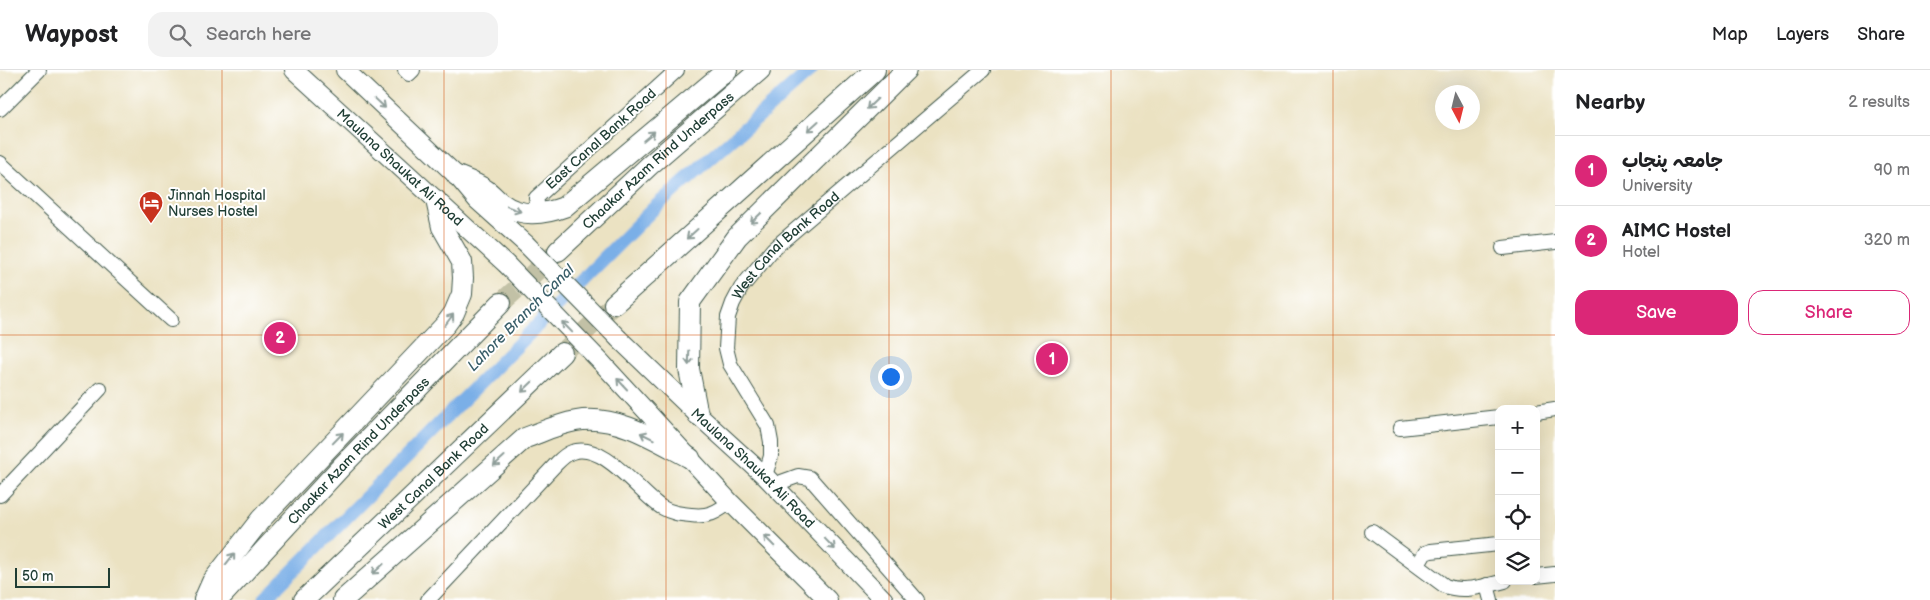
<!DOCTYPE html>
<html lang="en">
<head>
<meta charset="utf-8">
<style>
  :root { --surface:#fff; --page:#f2f2f2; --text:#202124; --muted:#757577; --line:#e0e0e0; --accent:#db2777 }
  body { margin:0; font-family:"Balsamiq Sans","Playpen Sans Arabic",sans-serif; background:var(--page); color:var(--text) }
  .controls { position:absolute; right:15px; bottom:15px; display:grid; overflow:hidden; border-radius:10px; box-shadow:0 5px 20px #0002 }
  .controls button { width:45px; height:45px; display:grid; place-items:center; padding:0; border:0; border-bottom:1px solid var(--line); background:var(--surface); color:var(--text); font:25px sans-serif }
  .compass { position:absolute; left:1435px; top:15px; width:45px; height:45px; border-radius:50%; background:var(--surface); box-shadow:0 5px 20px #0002; rotate:173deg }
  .scale { position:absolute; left:15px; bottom:12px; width:95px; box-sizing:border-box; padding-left:5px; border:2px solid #1f3d34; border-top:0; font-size:14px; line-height:18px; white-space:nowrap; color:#1f3d34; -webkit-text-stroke:4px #fff; paint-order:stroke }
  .you { position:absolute; left:890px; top:306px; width:18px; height:18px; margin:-12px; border:4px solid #fff; border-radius:50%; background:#1a73e8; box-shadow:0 0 0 8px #1a73e833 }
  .badge { display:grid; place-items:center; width:32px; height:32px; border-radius:50%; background:var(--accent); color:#fff; font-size:16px; font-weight:700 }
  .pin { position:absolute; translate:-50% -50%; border:2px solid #fff; box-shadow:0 1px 5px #0006 }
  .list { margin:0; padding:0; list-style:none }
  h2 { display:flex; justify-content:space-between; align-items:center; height:65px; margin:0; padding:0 20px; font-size:21px }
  h2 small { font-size:16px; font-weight:400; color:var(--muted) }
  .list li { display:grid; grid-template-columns:32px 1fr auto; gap:15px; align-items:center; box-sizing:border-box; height:70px; padding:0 20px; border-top:1px solid var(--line) }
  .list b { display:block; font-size:19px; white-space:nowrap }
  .list p { margin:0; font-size:16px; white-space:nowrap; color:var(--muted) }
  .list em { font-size:16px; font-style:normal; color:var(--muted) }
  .actions { display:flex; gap:10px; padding:15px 20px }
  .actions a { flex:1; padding:11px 0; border:1px solid var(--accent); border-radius:15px; text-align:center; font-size:18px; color:var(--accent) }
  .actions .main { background:var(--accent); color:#fff }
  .icon { flex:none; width:28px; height:28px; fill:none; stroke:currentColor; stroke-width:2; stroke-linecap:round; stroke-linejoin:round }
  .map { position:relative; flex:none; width:1555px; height:530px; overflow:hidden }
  header { display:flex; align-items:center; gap:30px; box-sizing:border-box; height:70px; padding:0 25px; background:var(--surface); border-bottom:1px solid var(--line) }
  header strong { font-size:24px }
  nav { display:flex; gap:28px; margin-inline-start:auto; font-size:18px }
  .search { width:350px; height:45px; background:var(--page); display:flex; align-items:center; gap:12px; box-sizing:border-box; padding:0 18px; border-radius:15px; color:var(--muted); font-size:19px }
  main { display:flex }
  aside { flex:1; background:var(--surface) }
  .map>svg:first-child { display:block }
</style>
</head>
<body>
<header>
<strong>Waypost</strong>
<div class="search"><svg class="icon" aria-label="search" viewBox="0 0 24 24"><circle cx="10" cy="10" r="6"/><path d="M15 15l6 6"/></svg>Search here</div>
<nav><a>Map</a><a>Layers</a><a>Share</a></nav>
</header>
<main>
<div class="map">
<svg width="1555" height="530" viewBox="0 0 1555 530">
  <rect width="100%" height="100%" fill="#fff"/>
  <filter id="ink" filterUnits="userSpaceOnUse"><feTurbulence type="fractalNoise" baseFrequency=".02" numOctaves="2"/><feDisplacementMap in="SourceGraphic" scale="10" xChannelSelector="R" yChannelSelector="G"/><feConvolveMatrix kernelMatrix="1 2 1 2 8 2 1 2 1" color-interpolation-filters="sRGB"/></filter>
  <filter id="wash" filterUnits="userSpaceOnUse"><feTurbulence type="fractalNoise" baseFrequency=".0096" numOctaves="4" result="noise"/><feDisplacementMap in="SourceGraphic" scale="20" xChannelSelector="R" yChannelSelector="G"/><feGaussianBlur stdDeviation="1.12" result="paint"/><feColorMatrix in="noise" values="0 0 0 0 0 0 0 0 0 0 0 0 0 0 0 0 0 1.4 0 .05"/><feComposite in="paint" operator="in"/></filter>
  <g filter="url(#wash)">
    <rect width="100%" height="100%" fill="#ebe2c2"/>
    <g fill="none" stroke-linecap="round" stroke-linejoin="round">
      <path stroke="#7aafe7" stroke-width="14" d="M264,530L654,138L811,0"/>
    </g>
  </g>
  <g filter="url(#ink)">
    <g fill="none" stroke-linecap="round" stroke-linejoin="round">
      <g stroke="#c2c1a6" stroke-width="20" stroke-dasharray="20 10" stroke-linecap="butt">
        <path d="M501,233L558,181"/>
        <path d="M562,283L613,235"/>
      </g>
      <defs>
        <g id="minor">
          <path d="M405,0L409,4L413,0"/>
          <path d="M0,39L39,0"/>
          <path d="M0,93L171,250"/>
          <path d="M539,143L536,128L677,0"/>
          <path d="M1503,178L1555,172"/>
          <path d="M1536,342L1555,339"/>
          <path d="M1400,358L1499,347"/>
          <path id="s1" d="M765,406L771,386V372L768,356L730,294L726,278L728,247L733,233L741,218L773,179L983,0"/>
          <path d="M773,415L798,406L810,408L917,530"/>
          <path d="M0,425L100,319"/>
          <path d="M1372,462L1445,516C1464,523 1485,516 1505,511"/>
          <path d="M1418,495L1425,483L1431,481L1499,474"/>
          <path d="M1536,506L1555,504"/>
          <path d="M1487,515L1491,530"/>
          <path d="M428,530L557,393C561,389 566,384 572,382C604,371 638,422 661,437C671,443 680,444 691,445C708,447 716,443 730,432"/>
        </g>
        <g id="major">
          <path id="s2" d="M294,0L506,194"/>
          <path d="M345,0L457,106L477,130L526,174"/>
          <path id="s3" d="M619,269L698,345L765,406L884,530"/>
          <path d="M601,292L730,432L828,530"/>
        </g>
        <g id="highway">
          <path d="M457,106C467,110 478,114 486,120C491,123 495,129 501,133C519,147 543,145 564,137L727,0"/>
          <path id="s4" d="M558,181L650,95L760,0"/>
          <path d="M614,234L875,0"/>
          <path d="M698,345L689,299L690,232L737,167L906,0"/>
          <path d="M204,530L212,512L261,449L446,254L454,243L462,224L463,208L462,192L442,157L436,130"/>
          <path id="s5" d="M218,530L342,396L501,233"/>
          <path id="s6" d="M304,530L562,283"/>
          <path d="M343,530L525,368C542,362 558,354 576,351C617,344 656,370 690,388"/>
        </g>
      </defs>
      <use href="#minor" stroke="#3e5649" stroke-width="16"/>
      <use href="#major" stroke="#3e5649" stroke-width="20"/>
      <use href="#highway" stroke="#3e5649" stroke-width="22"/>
      <use href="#minor" stroke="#fff" stroke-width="14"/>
      <use href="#major" stroke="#fff" stroke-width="18"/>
      <use href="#highway" stroke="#fff" stroke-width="20"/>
      <defs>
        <g id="major-bridge">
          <path d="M526,174L619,269"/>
          <path d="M506,194L601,292"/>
        </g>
      </defs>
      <use href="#major-bridge" stroke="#3e5649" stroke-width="20" stroke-linecap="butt"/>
      <use href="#major-bridge" stroke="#fff" stroke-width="18"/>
    </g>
    <defs><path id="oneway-shaft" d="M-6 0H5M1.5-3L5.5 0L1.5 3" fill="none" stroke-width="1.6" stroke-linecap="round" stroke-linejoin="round" transform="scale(1.25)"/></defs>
    <g stroke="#8f9e9a">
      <use href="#oneway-shaft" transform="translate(380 33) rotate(43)"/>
      <use href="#oneway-shaft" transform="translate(872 34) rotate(136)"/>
      <use href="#oneway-shaft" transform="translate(813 56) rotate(138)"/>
      <use href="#oneway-shaft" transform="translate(649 66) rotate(-40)"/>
      <use href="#oneway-shaft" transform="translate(514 139) rotate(21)"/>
      <use href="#oneway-shaft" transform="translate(756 148) rotate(136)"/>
      <use href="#oneway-shaft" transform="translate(692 164) rotate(138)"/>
      <use href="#oneway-shaft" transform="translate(449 250) rotate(-53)"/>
      <use href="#oneway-shaft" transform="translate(567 257) rotate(-134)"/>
      <use href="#oneway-shaft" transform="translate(689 288) rotate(92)"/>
      <use href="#oneway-shaft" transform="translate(622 314) rotate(-133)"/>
      <use href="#oneway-shaft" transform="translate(527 317) rotate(136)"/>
      <use href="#oneway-shaft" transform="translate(647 366) rotate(-154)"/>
      <use href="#oneway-shaft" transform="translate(338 368) rotate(-46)"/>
      <use href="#oneway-shaft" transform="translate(499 391) rotate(138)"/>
      <use href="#oneway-shaft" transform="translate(769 471) rotate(-135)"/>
      <use href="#oneway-shaft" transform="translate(830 474) rotate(46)"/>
      <use href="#oneway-shaft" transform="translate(230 489) rotate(-52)"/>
      <use href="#oneway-shaft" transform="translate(378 499) rotate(138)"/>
    </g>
  </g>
  <path fill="none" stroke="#d45610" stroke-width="1" stroke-opacity="0.55" d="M222,0V530M444,0V530M666,0V530M889,0V530M1111,0V530M1333,0V530M0,265H1555"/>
  <defs>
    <symbol id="hotel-pin" viewBox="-11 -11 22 30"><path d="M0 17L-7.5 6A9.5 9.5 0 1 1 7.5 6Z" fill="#c8321e" stroke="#fff"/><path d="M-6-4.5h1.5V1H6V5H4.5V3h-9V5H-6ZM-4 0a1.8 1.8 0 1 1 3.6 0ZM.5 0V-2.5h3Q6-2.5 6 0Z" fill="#fff"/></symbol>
  </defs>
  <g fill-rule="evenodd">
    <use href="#hotel-pin" x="137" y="119" width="28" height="38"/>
  </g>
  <g text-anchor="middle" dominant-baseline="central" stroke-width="4" stroke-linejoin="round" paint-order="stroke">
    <g font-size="14" fill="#1f3d34" stroke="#fff">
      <text transform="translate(601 69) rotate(-42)">East Canal Bank Road</text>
      <text stroke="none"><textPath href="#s4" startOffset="135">Chaakar Azam Rind Underpass</textPath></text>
      <text stroke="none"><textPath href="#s2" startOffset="144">Maulana Shaukat Ali Road</textPath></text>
      <text stroke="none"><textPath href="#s1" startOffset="265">West Canal Bank Road</textPath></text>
      <text stroke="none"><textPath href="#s5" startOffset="205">Chaakar Azam Rind Underpass</textPath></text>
      <text stroke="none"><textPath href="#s3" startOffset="186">Maulana Shaukat Ali Road</textPath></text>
      <text stroke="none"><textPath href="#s6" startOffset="179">West Canal Bank Road</textPath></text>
    </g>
    <g font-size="14" fill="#1f3d34" stroke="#fff" text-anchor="start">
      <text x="168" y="125">Jinnah Hospital<tspan x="168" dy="16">Nurses Hostel</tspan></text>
    </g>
    <g font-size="15" font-style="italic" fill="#3a5f6a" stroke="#fff">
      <text transform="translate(521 248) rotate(-45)">Lahore Branch Canal</text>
    </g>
  </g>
</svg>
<div class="controls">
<button>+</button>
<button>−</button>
<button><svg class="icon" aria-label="locate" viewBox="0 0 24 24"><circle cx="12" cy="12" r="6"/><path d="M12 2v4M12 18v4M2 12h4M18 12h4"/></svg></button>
<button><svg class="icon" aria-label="layers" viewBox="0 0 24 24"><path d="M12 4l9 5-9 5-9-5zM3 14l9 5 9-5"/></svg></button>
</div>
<svg class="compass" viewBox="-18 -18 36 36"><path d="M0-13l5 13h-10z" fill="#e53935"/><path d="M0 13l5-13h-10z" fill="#757577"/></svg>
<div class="scale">50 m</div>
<div class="you"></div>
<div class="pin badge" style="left:1052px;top:289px">1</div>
<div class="pin badge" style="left:280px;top:268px">2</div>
</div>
<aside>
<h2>Nearby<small>2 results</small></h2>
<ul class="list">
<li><span class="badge">1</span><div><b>جامعہ پنجاب</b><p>University</p></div><em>90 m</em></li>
<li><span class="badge">2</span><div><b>AIMC Hostel</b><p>Hotel</p></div><em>320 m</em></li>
</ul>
<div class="actions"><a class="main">Save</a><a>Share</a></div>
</aside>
</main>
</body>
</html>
